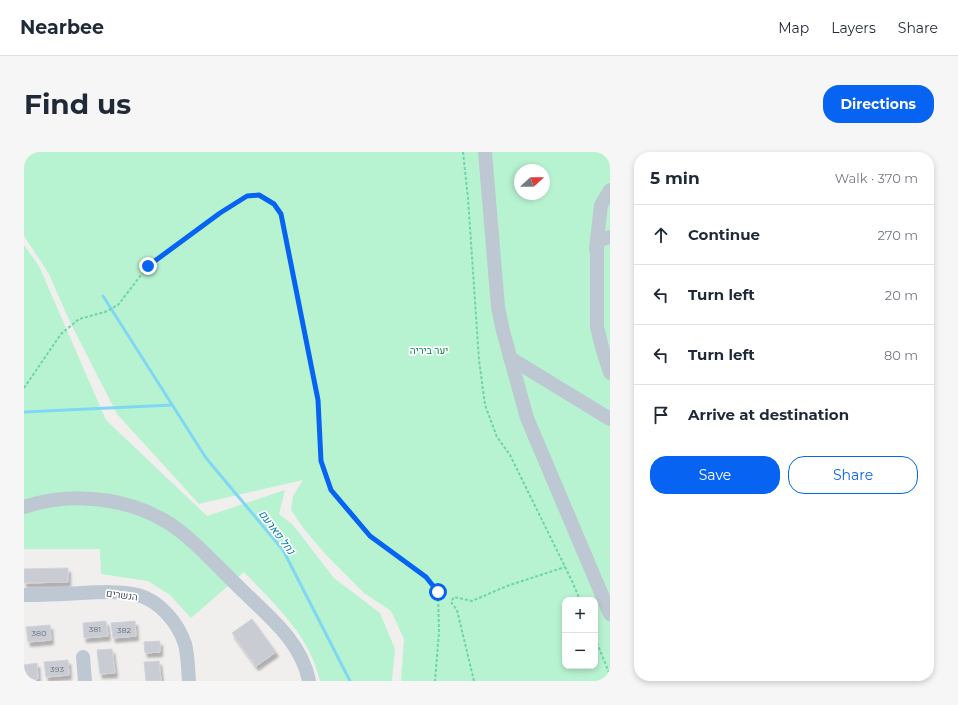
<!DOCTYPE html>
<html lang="en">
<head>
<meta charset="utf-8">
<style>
  :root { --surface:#fff; --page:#f6f6f7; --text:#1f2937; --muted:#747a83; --line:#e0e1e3; --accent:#0763f2 }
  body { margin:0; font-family:Montserrat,Heebo,sans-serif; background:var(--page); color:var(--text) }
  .controls { position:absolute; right:12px; bottom:12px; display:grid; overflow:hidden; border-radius:8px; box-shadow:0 2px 6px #0003 }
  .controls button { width:36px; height:36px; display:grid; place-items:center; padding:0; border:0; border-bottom:1px solid var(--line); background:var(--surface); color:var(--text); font:20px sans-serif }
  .compass { position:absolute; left:490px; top:12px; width:36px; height:36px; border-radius:50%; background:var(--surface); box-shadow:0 2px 6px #0003; rotate:69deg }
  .stop { position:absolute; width:12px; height:12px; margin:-9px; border:3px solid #0763f2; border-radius:50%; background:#fff }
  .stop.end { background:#0763f2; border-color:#fff; box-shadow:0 1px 4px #0008 }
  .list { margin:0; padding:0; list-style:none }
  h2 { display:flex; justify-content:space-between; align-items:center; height:52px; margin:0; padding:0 16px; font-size:17px }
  h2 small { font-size:13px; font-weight:400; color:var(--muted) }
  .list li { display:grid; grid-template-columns:26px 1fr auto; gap:12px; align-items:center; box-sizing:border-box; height:60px; padding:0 16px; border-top:1px solid var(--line) }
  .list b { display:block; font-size:15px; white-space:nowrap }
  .list em { font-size:13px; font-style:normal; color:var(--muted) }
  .actions { display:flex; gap:8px; padding:12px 16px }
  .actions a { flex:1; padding:9px 0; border:1px solid var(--accent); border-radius:16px; text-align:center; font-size:14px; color:var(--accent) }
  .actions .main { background:var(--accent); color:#fff }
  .icon { flex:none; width:22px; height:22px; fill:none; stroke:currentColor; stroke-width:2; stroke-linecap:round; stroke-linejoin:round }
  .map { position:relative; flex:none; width:586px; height:529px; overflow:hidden; border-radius:16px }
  header { display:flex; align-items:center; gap:24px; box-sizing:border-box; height:56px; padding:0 20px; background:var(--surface); border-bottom:1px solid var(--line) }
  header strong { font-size:19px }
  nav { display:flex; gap:22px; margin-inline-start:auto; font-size:14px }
  .intro { display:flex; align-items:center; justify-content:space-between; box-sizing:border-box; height:96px; padding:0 24px }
  h1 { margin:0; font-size:28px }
  .button { padding:10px 18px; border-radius:16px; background:var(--accent); color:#fff; font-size:14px; font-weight:700 }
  main { display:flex; gap:24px; padding:0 24px }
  aside { flex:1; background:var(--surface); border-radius:16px; box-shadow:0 2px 6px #0003 }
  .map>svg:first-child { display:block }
</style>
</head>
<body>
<header>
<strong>Nearbee</strong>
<nav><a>Map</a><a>Layers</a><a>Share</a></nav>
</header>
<div class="intro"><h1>Find us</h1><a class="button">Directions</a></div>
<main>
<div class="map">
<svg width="586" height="529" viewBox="0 0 586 529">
  <defs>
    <filter id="shadow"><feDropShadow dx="2.5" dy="4.5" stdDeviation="1" flood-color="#0004"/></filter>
  </defs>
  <rect width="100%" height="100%" fill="#f1eeee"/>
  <g fill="#b8f3d1" fill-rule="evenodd">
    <path d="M0,0H586V529H377L380,487L367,459L340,441L302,403L280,377L267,358L269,344L279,328L175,352L93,262L45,168L25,122L0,84ZM496,18H520V42H496ZM541,448H571V514H541Z"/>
    <path d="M0,93L15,114L82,268L183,364L261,338L255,362L269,373L310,426L356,461L371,497L368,529H296C285,482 251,453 220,420L167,466L146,443L124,429L77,422L76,397H0Z"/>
  </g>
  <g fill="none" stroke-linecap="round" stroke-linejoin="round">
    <g stroke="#80d7f4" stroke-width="3">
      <path d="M79,144L182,306L259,398L326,529"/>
      <path d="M0,260L148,253"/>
    </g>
  </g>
  <g fill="#c9cdd3" stroke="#d1d4da" filter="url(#shadow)">
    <path d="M44,416V430L0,431V417Z"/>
    <path d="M228,467L252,500L232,514L208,481Z"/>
    <path d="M82,469L84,484L60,486L59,471Z"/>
    <path d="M111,469L112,484L89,486L87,471Z"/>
    <path d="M26,473L27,488L4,490L2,475Z"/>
    <path d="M136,489V500L121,501L120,490Z"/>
    <path d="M88,497L91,521L76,522L73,498Z"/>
    <path d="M44,508L45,523L22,525L20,510Z"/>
    <path d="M135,509L137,529H122L120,510Z"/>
    <path d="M13,511L14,527L0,528V513Z"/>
  </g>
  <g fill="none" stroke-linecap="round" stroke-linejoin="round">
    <g stroke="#6cd5a6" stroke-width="2" stroke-dasharray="3 2" stroke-linecap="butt">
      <path d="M439,0L444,46L455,208L461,253L473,285L486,303L548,429L556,448"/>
      <path d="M0,2L2,0"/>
      <path d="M0,236L37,182L55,167L81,160L94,153L124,114L196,61L223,44L235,43L250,52L257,63L294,248L297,309L307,338L346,384L402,425L414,440L415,480L411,529"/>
      <path d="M571,486L586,523"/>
      <path d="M450,529L433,458L427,450L430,445L448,449L483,434L541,415"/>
    </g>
    <g stroke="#bdc8d2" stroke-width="14">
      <path d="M461,0L474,155L479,179L503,266L586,462"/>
      <path d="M573,89V175L579,199L586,221"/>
      <path d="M573,89L586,85"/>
      <path d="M572,97L577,53L586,38"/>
      <path d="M486,206L586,267"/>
      <path d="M0,355C53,337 118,347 161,383C182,401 202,423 222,442C248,467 278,492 285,529"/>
      <path d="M0,443C19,443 39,442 58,441C77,440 96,439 114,443C136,449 154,471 161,492C164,504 164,517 165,529"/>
      <path d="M59,505L61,529"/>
    </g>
  </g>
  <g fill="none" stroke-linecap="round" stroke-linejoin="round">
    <path stroke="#0763f2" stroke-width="5" d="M124,114L196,61L223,44L235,43L250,52L257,62L294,248L297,309L307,338L346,384L402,425L414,440"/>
  </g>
  <g text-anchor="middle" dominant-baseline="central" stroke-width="3.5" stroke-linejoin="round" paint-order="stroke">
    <g font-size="8" fill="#656f7a">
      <text x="71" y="477">381</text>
      <text x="100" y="478">382</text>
      <text x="15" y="481">380</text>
      <text x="33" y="517">393</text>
    </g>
    <g font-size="10" fill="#0e864f" stroke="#fff">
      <text x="405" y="198">יער ביריה</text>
    </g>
    <g font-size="10" fill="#44505d" stroke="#fff">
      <text transform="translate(98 443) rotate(7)">הנשרים</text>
    </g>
    <g font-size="11" font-style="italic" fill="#027ba5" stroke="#fff">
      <text transform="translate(253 380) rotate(53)">נחל פארעם</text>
    </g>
  </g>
</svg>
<div class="controls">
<button>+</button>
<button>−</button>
</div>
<svg class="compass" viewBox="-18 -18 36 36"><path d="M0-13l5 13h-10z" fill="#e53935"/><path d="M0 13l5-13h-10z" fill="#747a83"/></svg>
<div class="stop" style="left:414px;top:440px"></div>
<div class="stop end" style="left:124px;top:114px"></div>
</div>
<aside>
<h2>5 min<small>Walk · 370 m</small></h2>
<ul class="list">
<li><svg class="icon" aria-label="ahead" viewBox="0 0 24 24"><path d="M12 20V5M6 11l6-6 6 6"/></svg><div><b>Continue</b></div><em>270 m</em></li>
<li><svg class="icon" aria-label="left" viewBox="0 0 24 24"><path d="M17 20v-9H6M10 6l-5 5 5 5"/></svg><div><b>Turn left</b></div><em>20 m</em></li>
<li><svg class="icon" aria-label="left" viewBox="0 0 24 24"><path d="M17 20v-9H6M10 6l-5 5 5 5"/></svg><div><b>Turn left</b></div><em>80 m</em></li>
<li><svg class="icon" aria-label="arrive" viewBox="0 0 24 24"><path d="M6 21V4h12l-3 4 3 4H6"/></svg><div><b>Arrive at destination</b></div></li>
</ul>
<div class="actions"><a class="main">Save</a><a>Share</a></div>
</aside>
</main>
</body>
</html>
